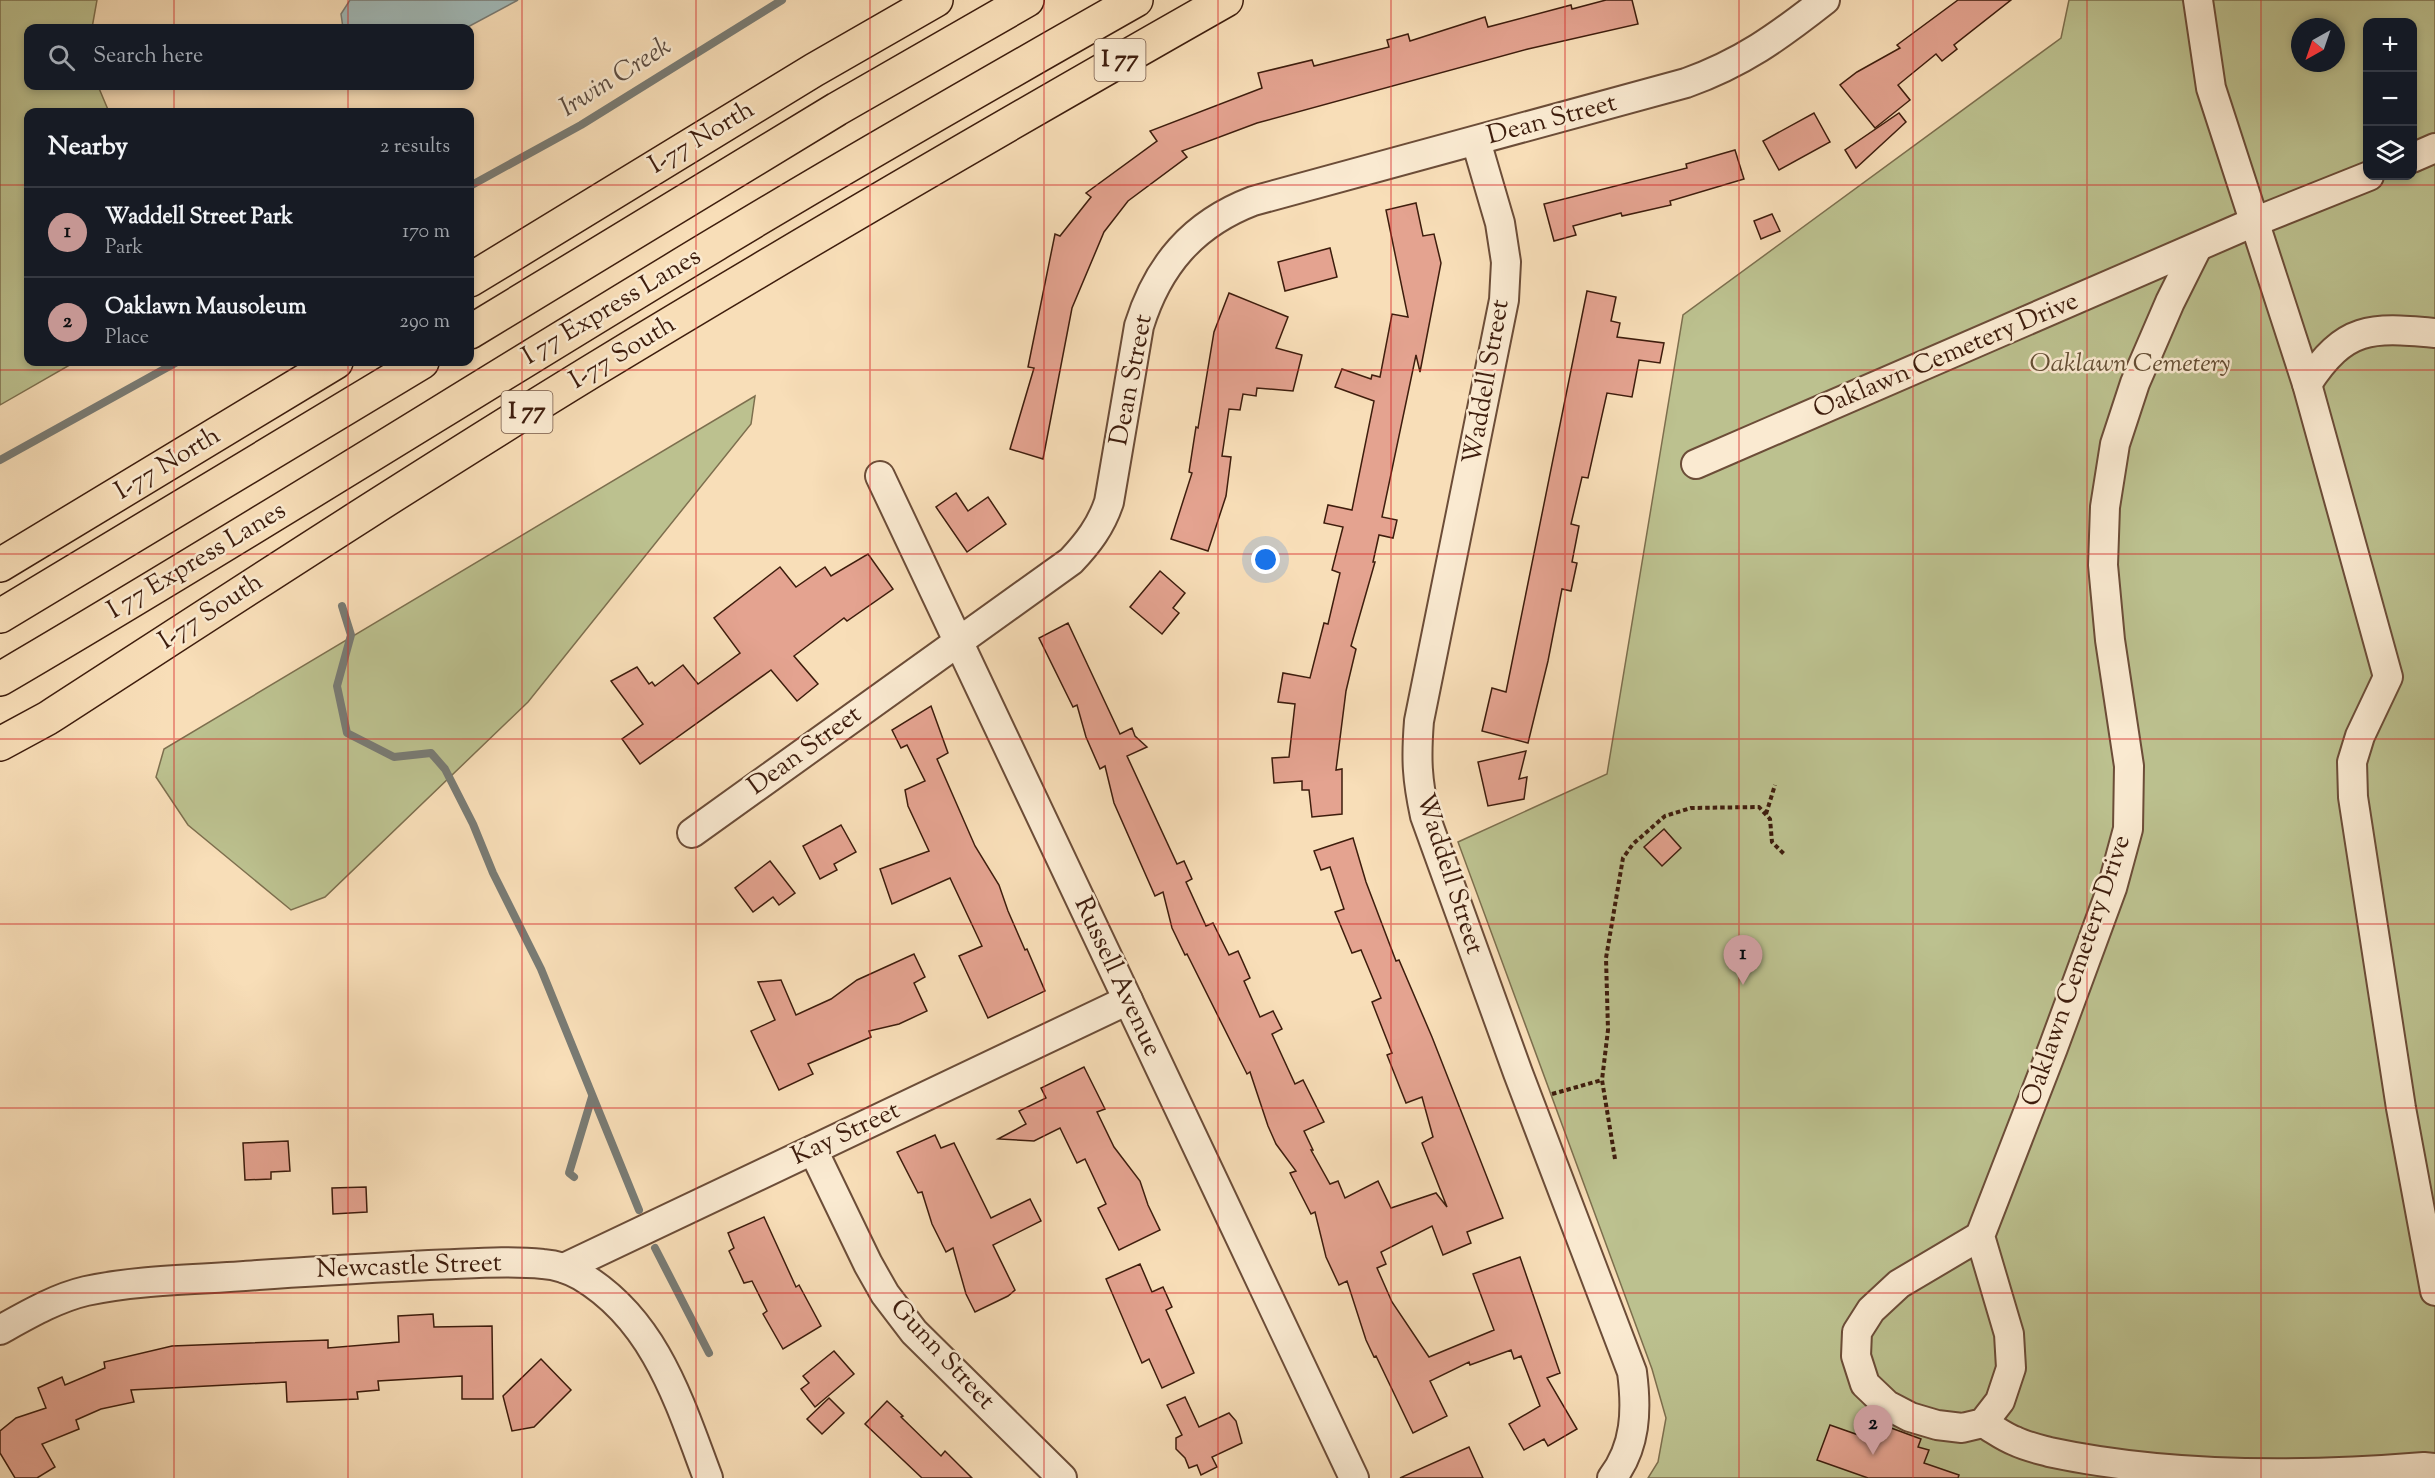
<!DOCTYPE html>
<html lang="en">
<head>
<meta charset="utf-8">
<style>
  :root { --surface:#171b24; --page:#20242c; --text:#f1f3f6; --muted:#9ea1a6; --line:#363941; --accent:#c59692 }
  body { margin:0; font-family:"Sorts Mill Goudy",serif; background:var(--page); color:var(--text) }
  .controls { position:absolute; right:18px; top:18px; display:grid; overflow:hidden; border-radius:12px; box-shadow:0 3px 9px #0003 }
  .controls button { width:54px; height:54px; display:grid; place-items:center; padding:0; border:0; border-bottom:2px solid var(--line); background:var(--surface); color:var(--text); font:30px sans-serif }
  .compass { position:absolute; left:2291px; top:18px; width:54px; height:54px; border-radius:50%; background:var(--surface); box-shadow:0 3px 9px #0003; rotate:220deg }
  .you { position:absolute; left:1266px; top:560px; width:21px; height:21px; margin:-15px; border:4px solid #fff; border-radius:50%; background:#1a73e8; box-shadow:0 0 0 9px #1a73e833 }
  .badge { display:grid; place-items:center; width:39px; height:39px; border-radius:50%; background:var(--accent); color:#111; font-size:20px; font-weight:700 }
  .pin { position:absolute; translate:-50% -50px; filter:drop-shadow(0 2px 3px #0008) }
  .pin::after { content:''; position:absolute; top:32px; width:21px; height:18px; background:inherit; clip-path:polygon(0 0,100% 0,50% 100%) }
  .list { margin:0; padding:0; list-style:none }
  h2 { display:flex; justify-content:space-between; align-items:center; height:78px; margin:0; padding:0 24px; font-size:26px }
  h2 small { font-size:20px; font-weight:400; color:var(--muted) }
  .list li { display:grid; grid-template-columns:39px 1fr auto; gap:18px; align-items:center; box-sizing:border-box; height:90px; padding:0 24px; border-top:2px solid var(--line) }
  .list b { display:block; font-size:22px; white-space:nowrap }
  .list p { margin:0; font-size:20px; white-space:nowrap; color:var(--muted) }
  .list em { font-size:20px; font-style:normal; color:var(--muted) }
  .icon { flex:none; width:33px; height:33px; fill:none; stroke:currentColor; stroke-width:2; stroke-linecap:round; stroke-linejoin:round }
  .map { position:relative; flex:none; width:2435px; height:1478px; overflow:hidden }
  .search { position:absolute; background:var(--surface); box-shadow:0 3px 9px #0003; left:24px; top:24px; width:450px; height:66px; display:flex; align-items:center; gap:15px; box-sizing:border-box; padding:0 21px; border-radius:12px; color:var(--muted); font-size:22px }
  .panel { position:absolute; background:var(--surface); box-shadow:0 3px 9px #0003; left:24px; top:108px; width:450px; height:258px; border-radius:12px }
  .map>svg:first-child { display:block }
</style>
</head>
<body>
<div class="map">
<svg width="2435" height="1478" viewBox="0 0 2435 1478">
  <rect width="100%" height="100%" fill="#f8deb8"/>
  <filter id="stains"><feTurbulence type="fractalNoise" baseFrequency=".00333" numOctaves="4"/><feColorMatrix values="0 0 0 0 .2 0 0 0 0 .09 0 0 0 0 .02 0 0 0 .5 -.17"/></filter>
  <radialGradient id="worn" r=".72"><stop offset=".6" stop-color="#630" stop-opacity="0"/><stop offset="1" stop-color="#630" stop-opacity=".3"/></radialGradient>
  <g fill="#bcc18f" stroke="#7d6f4e" stroke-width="1.5" fill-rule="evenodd">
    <path d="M0,0H97L92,28H28V86H98L109,112H28V362H75L0,405Z"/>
    <path d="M2069,0H2435V1478H1648L1658,1462L1666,1418L1652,1369L1458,842L1607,774L1683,315L2061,38ZM2368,22H2412V176H2368ZM2300,27H2336V63H2300Z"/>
    <path d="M755,396L751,424L528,702L325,897L291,910L188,825L156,777L164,749Z"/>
  </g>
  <path fill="#a1bab9" stroke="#797b74" stroke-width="1.5" d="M350,0H518L466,28H343L341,14Z"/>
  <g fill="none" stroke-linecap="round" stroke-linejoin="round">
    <g stroke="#797b74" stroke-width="8">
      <path d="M470,186L581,125L782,0"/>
      <path d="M0,460L177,362"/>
      <path d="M342,606L351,635L337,686L347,733L394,757L431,753L445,769L473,824L493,873L541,969L639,1210"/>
      <path d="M574,1177L569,1173L592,1097"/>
      <path d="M655,1248L709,1353"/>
    </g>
  </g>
  <g fill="#e4a390" stroke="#3e1d0d" stroke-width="1.5">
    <path d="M1606,0H1632L1638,24L1528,49L1257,123L1182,151L1187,157L1128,201L1104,232L1072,308L1043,459L1010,449L1034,368L1028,367L1055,234L1060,236L1091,197L1086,193L1157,141L1150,131L1262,88L1258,73L1312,60L1314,66L1389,47L1387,40L1408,34L1410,41L1485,17L1488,27L1571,5L1572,9Z"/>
    <path d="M1958,0H2011L1954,45L1957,49L1942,61L1936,54L1898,85L1910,100L1875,128L1840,85L1857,72L1900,48L1897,45Z"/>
    <path d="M1814,113L1830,142L1779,170L1763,141Z"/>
    <path d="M1899,113L1906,122L1856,168L1845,150Z"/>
    <path d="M1735,150L1744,179L1670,201L1671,205L1622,216L1621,213L1573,226L1576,235L1554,241L1544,204L1687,168L1686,164Z"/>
    <path d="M1416,203L1423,236L1434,234L1441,263L1420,372L1416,355L1382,517L1397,520L1393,538L1379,535L1373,562H1375L1351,646L1356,649L1346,691L1336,770L1342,769V814L1312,817L1309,790H1302V781L1274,783L1272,758L1289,757L1295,704L1278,702L1283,673L1310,678L1324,623L1328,624L1340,573L1332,570L1343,527L1324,523L1328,505L1352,510L1374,401L1335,387L1342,369L1371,379L1372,375L1380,377L1392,314L1408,317L1386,210Z"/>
    <path d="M1772,214L1780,231L1761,239L1754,221Z"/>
    <path d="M1330,248L1337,277L1285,291L1278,262Z"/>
    <path d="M1587,291L1616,297L1611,321L1620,323L1617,337L1664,343L1660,363L1639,360L1632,397L1607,393L1588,478L1582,477L1571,524L1579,526L1572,562L1577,563L1571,591L1562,589L1548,661L1528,743L1482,731L1492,688L1506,692Z"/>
    <path d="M1229,293L1288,317L1276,348L1302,355L1293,391L1257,388L1256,396L1243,394L1240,410L1229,409L1222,456L1231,457L1226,496L1208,551L1171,539L1192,473L1189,472L1196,427L1198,428L1214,332Z"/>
    <path d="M956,493L968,511L988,497L1006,524L967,552L936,507Z"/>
    <path d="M868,554L893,589L847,621L844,618L794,656L818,684L797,701L771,670L640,764L622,739L643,724L611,681L637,667L649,684L652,682L655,686L683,665L698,684L740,653L714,618L780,567L796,587L825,567L831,576Z"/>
    <path d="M1160,571L1185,593L1173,608L1179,613L1162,634L1130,607Z"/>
    <path d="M1068,623L1120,734L1132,728L1135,736L1147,747L1127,756L1177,864L1184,861L1192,879L1186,882L1206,926L1213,923L1229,955L1238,951L1250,978L1244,981L1260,1017L1273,1011L1282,1029L1272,1034L1295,1084L1303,1080L1324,1122L1304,1131L1313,1150H1311L1330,1184L1338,1181L1345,1198L1378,1181L1391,1208L1436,1193L1447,1207L1422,1143L1433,1137L1422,1097L1406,1103L1387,1055L1392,1053L1372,1002L1381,998L1361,950L1352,953L1335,912L1344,909L1330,867L1321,870L1314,851L1353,838L1366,882L1396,961L1399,960L1432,1037L1503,1218L1467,1232L1471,1243L1443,1255L1432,1226L1381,1252L1386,1264L1377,1268L1392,1302L1429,1357L1494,1330L1473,1274L1520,1257L1560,1373L1547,1378L1577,1429L1548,1446L1544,1439L1524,1450L1509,1424L1540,1406L1521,1356L1514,1359L1511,1350L1470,1365L1469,1362L1430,1381L1447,1416L1413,1433L1376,1356L1374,1357L1366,1340L1347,1281L1339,1285L1326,1257L1315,1212L1311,1214L1290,1173L1296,1171L1276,1144L1268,1126L1250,1072L1247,1074L1187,954L1185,955L1172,928L1163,892L1155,896L1114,803L1105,766L1100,769L1086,737L1077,705L1073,707L1039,638Z"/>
    <path d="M931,706L948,753L937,759L975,846L999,885L1008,911L1025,950L1027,949L1045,991L988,1018L959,956L982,946L950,878L892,904L880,869L929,851L908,806L905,790L925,781L907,745L901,748L892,730Z"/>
    <path d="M1526,751L1519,779L1527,777L1524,799L1488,806L1478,762Z"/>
    <path d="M841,825L856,852L834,864L837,870L820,879L803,846Z"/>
    <path d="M1664,829L1681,848L1662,866L1644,847Z"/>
    <path d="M770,861L795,893L779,905L773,897L753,912L735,888Z"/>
    <path d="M914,954L925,977L914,983L927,1011L899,1024L869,1031L871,1037L808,1064L813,1074L779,1090L751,1031L775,1020L758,982L781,980L796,1015L831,999L857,980Z"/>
    <path d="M1084,1067L1105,1109L1097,1112L1114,1147L1140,1181L1148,1205L1160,1230L1119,1250L1098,1208L1106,1204L1085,1159L1077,1163L1060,1128L1034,1141L998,1139L1026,1124L1019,1111L1046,1098L1041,1088Z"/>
    <path d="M935,1135L941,1148L954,1143L991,1218L1030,1199L1041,1221L993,1245L1015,1290L1008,1296L975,1312L966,1294L953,1248L946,1252L932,1224L922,1192L918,1193L897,1152Z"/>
    <path d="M288,1141L290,1171L271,1172V1179L245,1180L243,1143Z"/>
    <path d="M366,1187L367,1212L333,1214L332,1188Z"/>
    <path d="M764,1217L796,1287L799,1285L821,1326L783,1349L763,1314L767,1311L752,1281L744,1283L729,1251L734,1248L728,1233Z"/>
    <path d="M1140,1264L1152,1292L1163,1287L1172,1307L1166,1310L1194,1373L1162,1388L1149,1359L1142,1363L1106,1279Z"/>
    <path d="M433,1314L434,1327L492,1326L493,1399H462V1376L378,1381L379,1390L357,1392L358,1399L287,1402L286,1382L131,1390L134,1402L101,1409L76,1420L79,1429L42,1444L55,1467L37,1478H15L0,1453V1431L16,1418L46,1408L38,1388L62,1377L65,1385L105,1368L104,1362L172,1346L328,1340V1348L399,1342L398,1316Z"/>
    <path d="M834,1351L854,1374L815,1407L801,1389L809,1383L803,1376Z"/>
    <path d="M541,1359L571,1390L534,1427L512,1431L503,1396Z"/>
    <path d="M1185,1397L1199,1427L1229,1413L1236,1421L1242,1443L1212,1457L1217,1467L1201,1475L1197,1465L1189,1468L1185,1458L1176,1449V1438L1182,1435L1167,1405Z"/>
    <path d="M829,1398L844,1413L822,1434L807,1419Z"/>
    <path d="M887,1401L903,1416L901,1417L941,1456L945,1451L972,1478H922L865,1424Z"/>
    <path d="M1830,1425L1867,1438L1871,1427L1881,1431L1883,1425L1921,1439L1918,1447L1929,1450L1924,1463L1959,1475L1958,1478H1868L1817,1460Z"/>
    <path d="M1469,1447L1483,1478H1400Z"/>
  </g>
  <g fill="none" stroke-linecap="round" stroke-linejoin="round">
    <defs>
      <g id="minor">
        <path d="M2198,0L2211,88L2307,384L2388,677L2360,736L2352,762L2353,797L2401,1108L2435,1291"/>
        <path d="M1476,141L1500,223L1506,262L1504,300L1419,721C1416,759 1417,779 1425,816L1518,1073L1632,1372C1637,1410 1636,1447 1612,1478"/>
        <path d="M2412,158L2435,148"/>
        <path d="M2307,384C2345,326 2370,327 2435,333"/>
        <path d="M1696,464L2254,222L2369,176"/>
        <path d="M880,476L1354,1478"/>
        <path d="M692,833L1071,561C1088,543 1101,526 1109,502L1139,326C1158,265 1193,224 1253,201L1686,83C1742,63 1778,37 1825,0"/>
        <path d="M813,1150L868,1264L885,1294L914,1332L1062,1478"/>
        <path d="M1980,1236L2009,1334L2011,1368L2000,1401L1983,1423L1962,1428L1937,1425L1910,1417L1887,1405L1865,1384L1856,1356L1857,1332L1871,1310L1899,1284L1980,1236L2053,1048L2112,888L2128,829L2129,766L2110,640L2103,565L2105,507L2115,444L2135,383L2170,302L2197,248"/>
        <path d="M564,1268L1128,1000"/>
        <path d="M0,1330C27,1315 56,1298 86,1291C142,1279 201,1280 258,1275C315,1271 372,1268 429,1265C467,1264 505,1260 543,1264C556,1265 569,1269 581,1276C655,1320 679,1401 708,1478"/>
        <path d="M1983,1423C1994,1429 2004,1437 2015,1441C2025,1446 2038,1449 2049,1452C2170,1478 2301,1477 2424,1467L2435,1468"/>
      </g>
      <g id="motorway">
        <path d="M470,280L814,70L936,0"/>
        <path d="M470,332L837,109L1027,0"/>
        <path d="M0,565L336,362"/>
        <path d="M0,616L422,362"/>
        <path d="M0,679C241,538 477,388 716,244C855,160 995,80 1136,0"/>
        <path d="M0,744L48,718C229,601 409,483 592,371C801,244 1013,121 1226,0"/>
      </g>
    </defs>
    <use href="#minor" stroke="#6c4d38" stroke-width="32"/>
    <use href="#motorway" stroke="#3e1d0d" stroke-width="36"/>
    <g stroke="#3e1d0d" stroke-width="4" stroke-dasharray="4.5 3" stroke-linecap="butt">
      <path d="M1766,814L1775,785"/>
      <path d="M1552,1094L1602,1080"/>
      <path d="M1615,1159L1602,1080L1608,1030L1606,958L1623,858L1633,844L1665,816L1691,808L1759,807L1770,819L1772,842L1784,854"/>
    </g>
    <use href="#minor" stroke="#faead1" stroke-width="28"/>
    <use href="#motorway" stroke="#f8deb8" stroke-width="33"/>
  </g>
  <path fill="none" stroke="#d62828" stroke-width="1.5" stroke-opacity="0.55" d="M174,0V28M348,0V28M522,0V1478M696,0V1478M870,0V1478M1044,0V1478M1218,0V1478M1391,0V1478M1565,0V1478M1739,0V1478M1913,0V1478M2087,0V1478M2261,0V1478M174,86V112M348,86V112M0,185H28M470,185H2435M174,362V1478M348,362V1478M0,370H2435M0,554H2435M0,739H2435M0,924H2435M0,1108H2435M0,1293H2435"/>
  <g text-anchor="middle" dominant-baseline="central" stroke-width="5" stroke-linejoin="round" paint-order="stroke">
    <g fill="#faead1" stroke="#765a48" stroke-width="1.5">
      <rect x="1094.5" y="39" width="51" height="42" rx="4.5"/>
      <rect x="501.5" y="391" width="51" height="42" rx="4.5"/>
    </g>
    <g font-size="24" font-weight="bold" fill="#3e1d0d">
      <text x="1120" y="60">I 77</text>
      <text x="527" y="412">I 77</text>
    </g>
    <g font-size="26" fill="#3e1d0d" stroke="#faead1">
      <text transform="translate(1552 120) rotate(-15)">Dean Street</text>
      <text transform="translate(702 138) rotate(-31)">I-77 North</text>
      <text transform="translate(612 307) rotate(-31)">I 77 Express Lanes</text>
      <text transform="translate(623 353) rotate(-31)">I-77 South</text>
      <text transform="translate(1946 356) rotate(-23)">Oaklawn Cemetery Drive</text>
      <text transform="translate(1132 380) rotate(-79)">Dean Street</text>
      <text transform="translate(1487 382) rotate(-80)">Waddell Street</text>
      <text transform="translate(168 464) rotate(-31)">I-77 North</text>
      <text transform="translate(197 561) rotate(-31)">I 77 Express Lanes</text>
      <text transform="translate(211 612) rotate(-33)">I-77 South</text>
      <text transform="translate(805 751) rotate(-36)">Dean Street</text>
      <text transform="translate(1449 874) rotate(72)">Waddell Street</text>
      <text transform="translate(2077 971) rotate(-71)">Oaklawn Cemetery Drive</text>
      <text transform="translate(1117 977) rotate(65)">Russell Avenue</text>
      <text transform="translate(846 1134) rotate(-25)">Kay Street</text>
      <text transform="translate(409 1267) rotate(-2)">Newcastle Street</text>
      <text transform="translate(942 1355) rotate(47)">Gunn Street</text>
    </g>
    <g font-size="26" font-style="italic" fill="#644e34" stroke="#faead1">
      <text x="2130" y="364">Oaklawn Cemetery</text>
    </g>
    <g font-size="27" font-style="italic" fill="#5c4c41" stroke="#faead1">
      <text transform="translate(616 78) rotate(-32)">Irwin Creek</text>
    </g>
  </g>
  <rect width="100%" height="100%" filter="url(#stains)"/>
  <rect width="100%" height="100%" fill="url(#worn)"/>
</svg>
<div class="controls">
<button>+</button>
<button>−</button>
<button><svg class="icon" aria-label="layers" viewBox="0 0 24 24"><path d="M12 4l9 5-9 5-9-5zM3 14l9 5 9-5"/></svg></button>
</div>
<svg class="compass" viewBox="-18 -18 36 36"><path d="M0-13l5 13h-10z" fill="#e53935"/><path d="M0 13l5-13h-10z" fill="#9ea1a6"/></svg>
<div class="you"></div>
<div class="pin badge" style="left:1743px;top:985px">1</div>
<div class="pin badge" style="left:1873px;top:1455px">2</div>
<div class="search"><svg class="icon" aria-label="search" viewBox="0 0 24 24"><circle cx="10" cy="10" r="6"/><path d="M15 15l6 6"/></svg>Search here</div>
<section class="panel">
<h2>Nearby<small>2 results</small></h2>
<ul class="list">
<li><span class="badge">1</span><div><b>Waddell Street Park</b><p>Park</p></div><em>170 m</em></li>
<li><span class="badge">2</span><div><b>Oaklawn Mausoleum</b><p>Place</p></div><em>290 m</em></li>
</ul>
</section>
</div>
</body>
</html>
